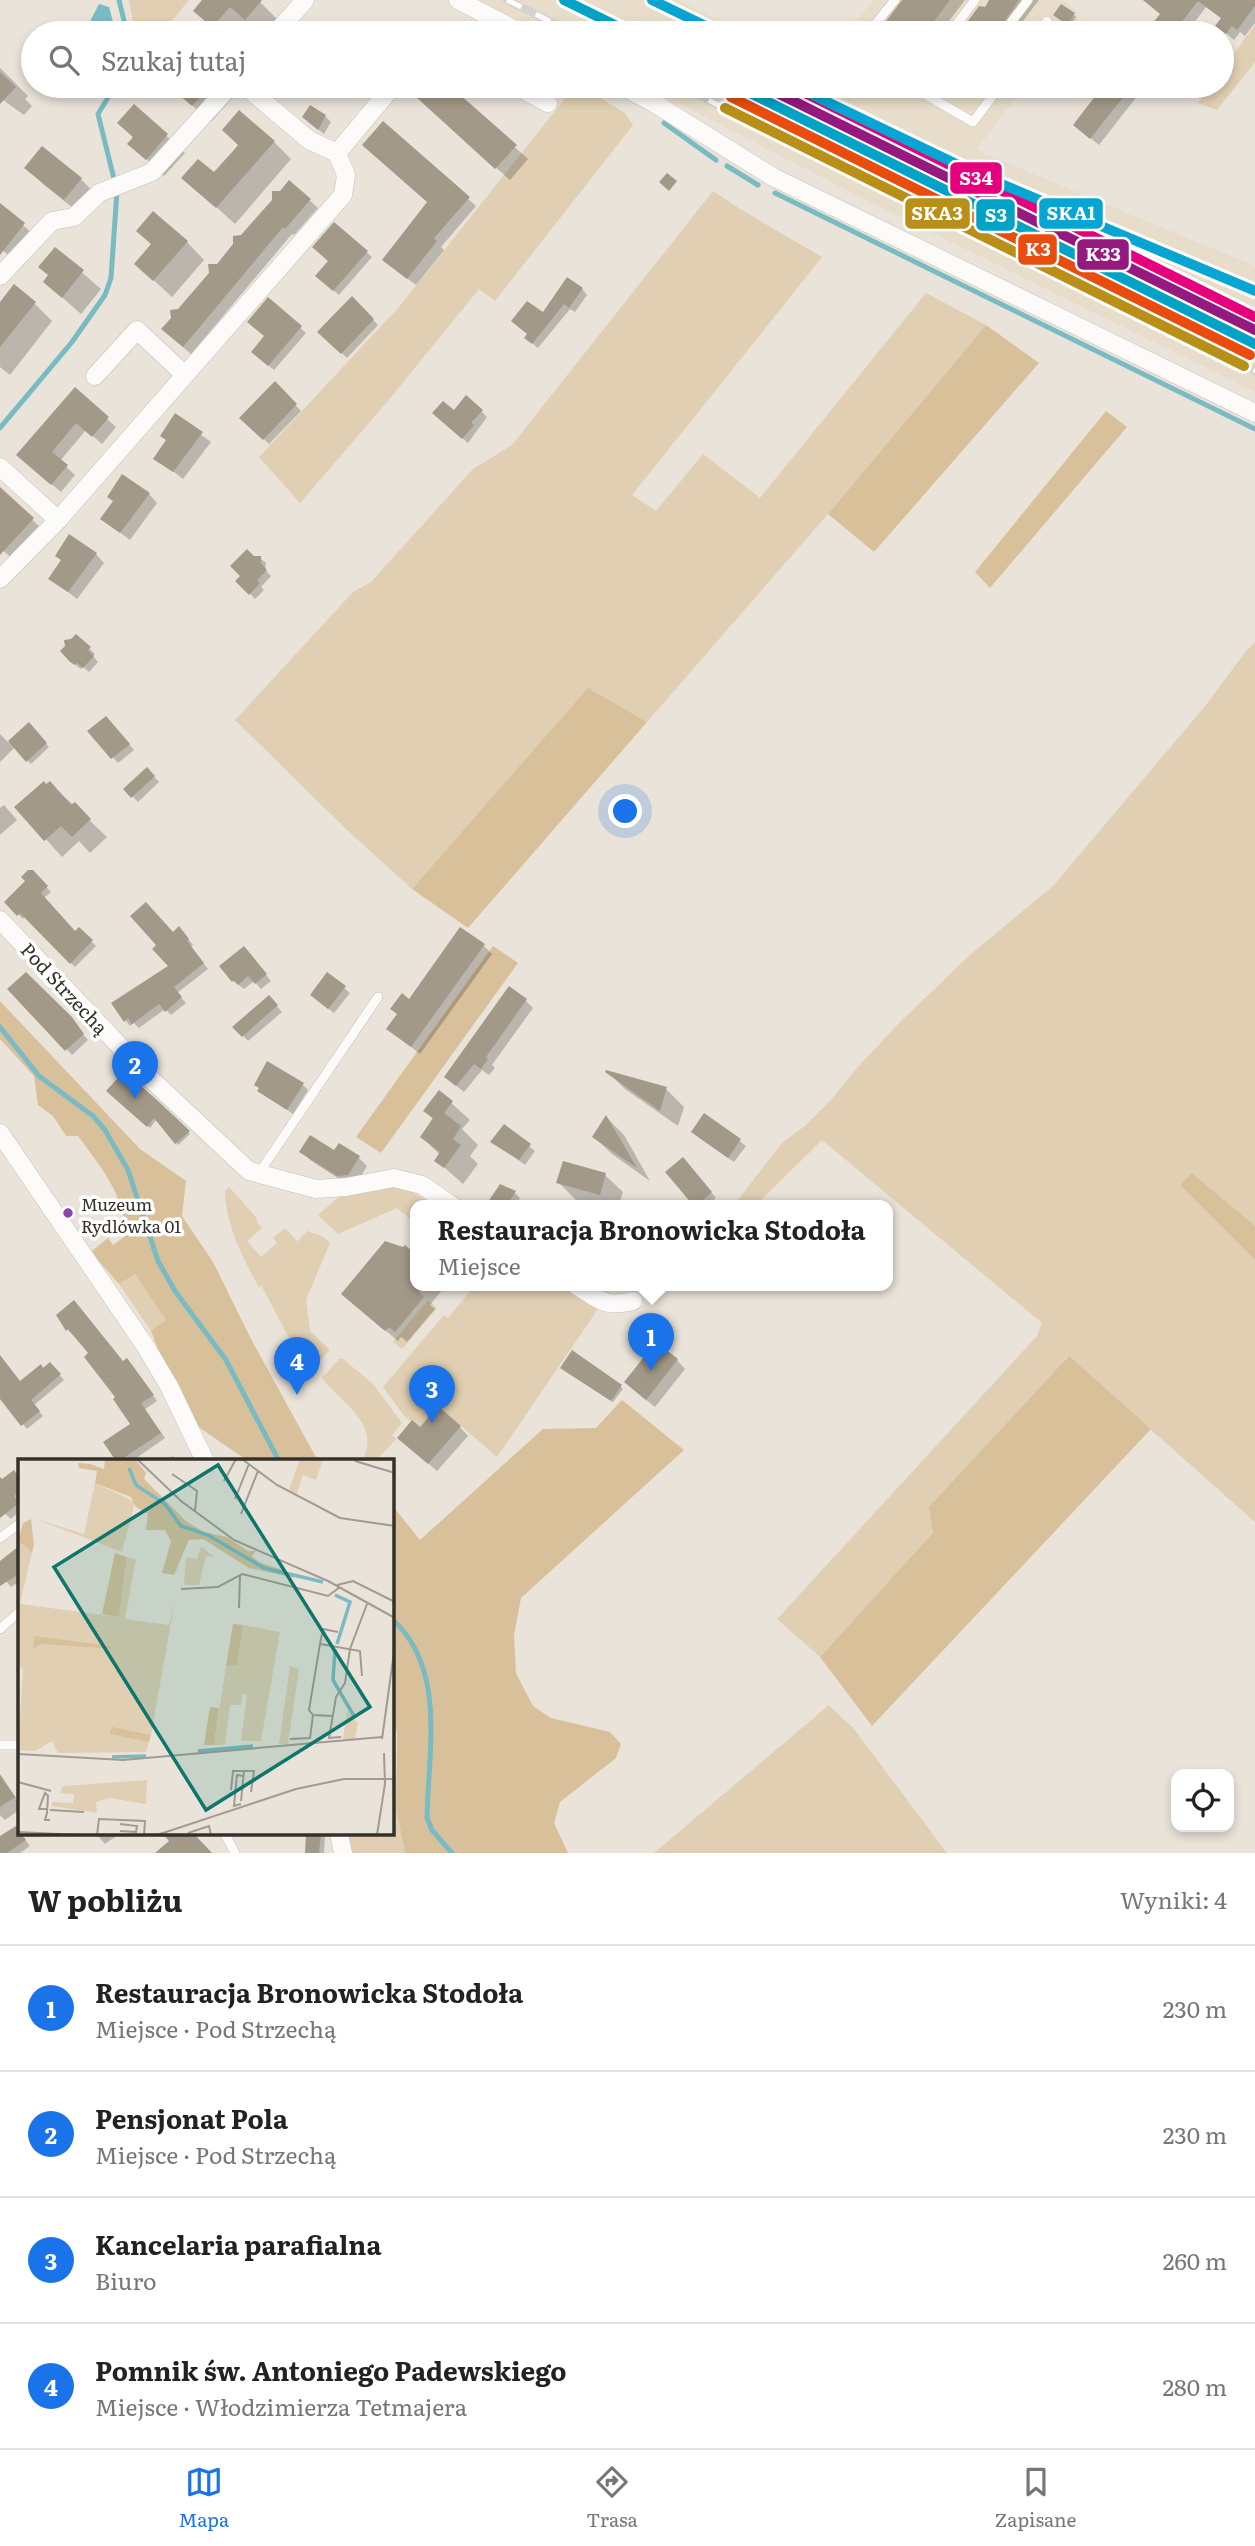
<!DOCTYPE html>
<html lang="pl">
<head>
<meta charset="utf-8">
<style>
  :root { --surface:#fff; --page:#f6f6f6; --text:#222; --muted:#767676; --line:#e0e0e0; --accent:#1a73e8 }
  body { margin:0; font-family:Literata,serif; background:var(--page); color:var(--text) }
  .controls { position:absolute; right:21px; bottom:21px; display:grid; overflow:hidden; border-radius:14px; box-shadow:0 4px 10px #0003 }
  .controls button { width:63px; height:63px; display:grid; place-items:center; padding:0; border:0; border-bottom:2px solid var(--line); background:var(--surface); color:var(--text); font:35px sans-serif }
  .you { position:absolute; left:626px; top:812px; width:24px; height:24px; margin:-18px; border:5px solid #fff; border-radius:50%; background:#1a73e8; box-shadow:0 0 0 10px #1a73e833 }
  .badge { display:grid; place-items:center; width:46px; height:46px; border-radius:50%; background:var(--accent); color:#fff; font-size:23px; font-weight:700 }
  .pin { position:absolute; translate:-50% -58px; filter:drop-shadow(0 2px 4px #0008) }
  .pin::after { content:''; position:absolute; top:37px; width:24px; height:21px; background:inherit; clip-path:polygon(0 0,100% 0,50% 100%) }
  .popup { position:absolute; left:410px; top:1200px; width:483px; height:91px; box-sizing:border-box; display:grid; place-content:center; border-radius:14px; background:var(--surface); filter:drop-shadow(0 2px 5px #0005); font-size:23px; white-space:nowrap; color:var(--muted) }
  .popup b { font-size:26px; color:var(--text) }
  .popup::after { content:''; position:absolute; left:50%; top:100%; margin-left:-14px; border:14px solid transparent; border-top-color:var(--surface) }
  .list { margin:0; padding:0; list-style:none }
  h2 { display:flex; justify-content:space-between; align-items:center; height:91px; margin:0; padding:0 28px; font-size:30px }
  h2 small { font-size:23px; font-weight:400; color:var(--muted) }
  .list li { display:grid; grid-template-columns:46px 1fr auto; gap:21px; align-items:center; box-sizing:border-box; height:126px; padding:0 28px; border-top:2px solid var(--line) }
  .list b { display:block; font-size:26px; white-space:nowrap }
  .list p { margin:0; font-size:23px; white-space:nowrap; color:var(--muted) }
  .list em { font-size:23px; font-style:normal; color:var(--muted) }
  .icon { flex:none; width:38px; height:38px; fill:none; stroke:currentColor; stroke-width:2; stroke-linecap:round; stroke-linejoin:round }
  .map { position:relative; flex:none; width:1255px; height:1853px; overflow:hidden }
  .search { position:absolute; background:var(--surface); box-shadow:0 4px 10px #0003; left:21px; right:21px; top:21px; height:77px; display:flex; align-items:center; gap:18px; box-sizing:border-box; padding:0 24px; border-radius:38px; color:var(--muted); font-size:26px }
  .sheet { height:595px; background:var(--surface) }
  nav { display:flex; justify-content:space-around; align-items:center; box-sizing:border-box; height:98px; border-top:2px solid var(--line); background:var(--surface); font-size:19px; color:var(--muted) }
  nav a { display:grid; justify-items:center; gap:4px }
  nav .on { color:var(--accent) }
  .map>svg:first-child { display:block }
</style>
</head>
<body>
<div class="map">
<svg width="1255" height="1853" viewBox="0 0 1255 1853">
  <rect width="100%" height="100%" fill="#e9e3d9"/>
  <g fill="#e8ddca">
    <path d="M479,0H677L744,33H545Z"/>
    <path d="M874,0H1062L1081,14L1066,33H846Z"/>
    <path d="M646,86H1025L976,150L1255,266V392L856,195Z"/>
  </g>
  <g fill="#e0cfb2">
    <path d="M129,0H189L162,33H135Z"/>
    <path d="M1255,25V62L1217,110L1198,103L1210,86H1222V70Z"/>
    <path d="M575,86H580L625,113L633,125L495,301L479,289L387,402L300,503L259,457L399,307Z"/>
    <path d="M713,191L740,209L822,257L632,495L656,511L703,454L760,498L926,293L986,325L828,514L647,722L588,689L412,889L345,828L235,720L353,592L371,582L473,469L512,445Z"/>
    <path d="M1255,642V1226L1193,1174L1180,1185L1255,1260V1522L1068,1356L934,1533L820,1657L777,1619L1037,1336L1042,1323L822,1140L756,1205H734L782,1143L806,1125L830,1101L857,1068L899,1023L971,954L1053,886L1206,705L1246,651Z"/>
    <path d="M396,1183L434,1205H415V1223L397,1208L338,1234L318,1215L341,1195Z"/>
    <path d="M229,1187L256,1217L257,1222L262,1228L247,1241L261,1257L277,1243L273,1238L285,1228L297,1241L288,1251L307,1231L322,1236L330,1243L306,1300L310,1331L330,1350L313,1368L297,1353L261,1285L259,1288C243,1257 226,1227 225,1191Z"/>
    <path d="M134,1273L167,1321L151,1331L119,1284Z"/>
    <path d="M475,1285H563L598,1309L497,1457L438,1406L420,1427L405,1417L383,1387L444,1315L448,1318Z"/>
    <path d="M428,1300L437,1308L402,1349L393,1342Z"/>
    <path d="M339,1359H343L373,1384L402,1423L392,1435L396,1439L375,1461H367L364,1457C380,1424 339,1400 322,1378Z"/>
    <path d="M829,1705L854,1729L947,1853H654Z"/>
    <path d="M396,1809L405,1853H351L347,1834H392V1811Z"/>
  </g>
  <g fill="#d8c19a">
    <path d="M986,325L1039,363L874,552L828,514Z"/>
    <path d="M1106,411L1127,427L990,588L975,572Z"/>
    <path d="M588,688L647,722L468,928L412,889Z"/>
    <path d="M493,946L518,963L381,1153L356,1137Z"/>
    <path d="M0,1001L140,1149L186,1181L182,1216L213,1262L251,1339L318,1461H248L197,1426L167,1372L151,1331L166,1320L135,1274L119,1284L91,1252L108,1238L113,1245L128,1234L121,1225L124,1221C119,1188 98,1163 78,1136H66L53,1116L38,1105L34,1076L0,1039Z"/>
    <path d="M1192,1173L1255,1226V1260L1180,1185Z"/>
    <path d="M1069,1356L1151,1429L872,1726L820,1657L933,1533L929,1507Z"/>
    <path d="M622,1400L684,1450L521,1598L514,1635L516,1673L533,1706L551,1718L610,1732L621,1744L616,1758L560,1802L554,1823L568,1853H405L396,1809L397,1733L392,1715V1505L420,1540L543,1429L596,1428Z"/>
  </g>
  <path fill="#79bac3" d="M99,4L109,7L116,33H84Z"/>
  <g fill="#0003">
    <path d="M204,0H258L278,20L267,33H260L248,23L240,33H219L195,11Z"/>
    <path d="M904,0H965L940,33H879Z"/>
    <path d="M991,0H1039L1014,33H959L980,8L986,9Z"/>
    <path d="M1143,0H1255V23L1245,36L1240,32L1234,40L1218,26L1222,19L1206,7L1186,33H1147L1161,14Z"/>
    <path d="M1074,15L1076,17L1070,26L1057,17Z"/>
    <path d="M0,68L28,96L25,99L32,106L24,115L3,100L0,103Z"/>
    <path d="M170,86H243L211,122Z"/>
    <path d="M416,86H447L528,159L510,180L411,92Z"/>
    <path d="M1106,86H1145L1099,145L1075,125Z"/>
    <path d="M134,106L185,153L164,176L130,143L134,138L119,123Z"/>
    <path d="M325,116L331,122L324,134L310,123Z"/>
    <path d="M383,123L476,206L441,247L444,250L416,285L392,267L429,203Z"/>
    <path d="M274,142L291,159L235,224L184,178L215,175Z"/>
    <path d="M26,168L81,179L98,197L83,216L44,185Z"/>
    <path d="M290,183L318,208L294,235L292,234L191,354L171,337L179,311Z"/>
    <path d="M0,205L42,242L22,267L0,248Z"/>
    <path d="M187,242L204,260L172,297L136,264Z"/>
    <path d="M55,249L101,289L81,314L45,282L50,276Z"/>
    <path d="M366,252L372,257L339,295L323,281Z"/>
    <path d="M582,289L587,295L575,312L570,309L538,348L532,343L543,314Z"/>
    <path d="M352,298L378,325L347,358L320,332Z"/>
    <path d="M269,300L306,333L274,370L258,357L266,337Z"/>
    <path d="M0,304H35L52,321L10,375L0,367Z"/>
    <path d="M275,384L301,411L269,444L242,418Z"/>
    <path d="M75,390L116,427L102,444L86,430L60,461L75,475L61,492L27,463Z"/>
    <path d="M481,411L487,417L468,443L440,419L454,412Z"/>
    <path d="M175,416L211,442L183,479L156,458L167,441Z"/>
    <path d="M0,489L41,528L13,559L0,548Z"/>
    <path d="M149,494L157,503L130,540L102,519Z"/>
    <path d="M96,554L104,563L77,599L51,579Z"/>
    <path d="M253,558H260L266,563L265,570L271,576L261,587L264,590L255,599L238,581Z"/>
    <path d="M76,636L95,654L93,656L98,662L89,672L83,667L81,669L78,667L62,651Z"/>
    <path d="M111,723L134,750L118,763L90,731Z"/>
    <path d="M29,725L49,747L31,764L15,747L0,762V734L9,743Z"/>
    <path d="M147,769L159,782L138,802L125,789Z"/>
    <path d="M50,783L107,837L90,853L79,841L62,857L17,807Z"/>
    <path d="M4,805L17,820L0,835V808Z"/>
    <path d="M32,872L51,892L44,898L75,933L79,929L96,946L75,967L25,916L23,919L7,902L28,881Z"/>
    <path d="M173,934H184L193,945L191,947L208,969L177,993L186,1003L171,1015L165,1009L139,1028L134,1023L130,1026L125,1020L170,966L159,945Z"/>
    <path d="M484,946L492,954L420,1054L389,1029L398,1015L392,1009L410,1001Z"/>
    <path d="M249,954L271,981L261,989L254,981L244,989L233,981Z"/>
    <path d="M328,974L350,993L334,1013L317,1000Z"/>
    <path d="M10,989L62,1010L88,1040L72,1055Z"/>
    <path d="M269,997L282,1012L248,1041L235,1027Z"/>
    <path d="M525,1000L533,1008L492,1065L495,1068L489,1075L482,1070L464,1092L454,1084Z"/>
    <path d="M608,1072L666,1089L684,1107L678,1126L625,1089Z"/>
    <path d="M124,1074L190,1134L178,1145L157,1119L150,1128L108,1091Z"/>
    <path d="M303,1085L308,1090L293,1114L259,1091Z"/>
    <path d="M439,1092L470,1120L462,1129L478,1145L470,1156L478,1164L463,1184L436,1160L440,1155L422,1137L434,1120L425,1111Z"/>
    <path d="M705,1115L746,1146L734,1162L698,1137Z"/>
    <path d="M607,1118L624,1135L650,1181L612,1154L594,1137Z"/>
    <path d="M504,1126L535,1151L525,1165L493,1142Z"/>
    <path d="M339,1145L359,1158L367,1166L357,1183L347,1184L310,1160L302,1152L334,1153Z"/>
    <path d="M688,1165L716,1198L708,1205H695Z"/>
    <path d="M605,1175L623,1192L619,1205H592L576,1200L558,1182Z"/>
    <path d="M515,1193L520,1198L516,1205H495Z"/>
    <path d="M415,1285H446L430,1305L435,1309L407,1342L401,1337L398,1341L355,1305Z"/>
    <path d="M58,1315L124,1363L132,1365L157,1401L145,1409L165,1438L132,1461H118L132,1425L91,1354L68,1330Z"/>
    <path d="M0,1358L21,1383L50,1364L64,1380L34,1405L43,1416L27,1429L0,1396Z"/>
    <path d="M677,1360L685,1369L655,1407L635,1391Z"/>
    <path d="M564,1370L621,1387L623,1389L613,1402Z"/>
    <path d="M460,1427L468,1436L437,1471L408,1446L420,1429Z"/>
    <path d="M173,1456L177,1461H164Z"/>
    <path d="M14,1472L19,1478V1512L11,1519L0,1509V1479L2,1481Z"/>
    <path d="M17,1551L19,1553V1582L11,1587L0,1574V1564Z"/>
    <path d="M0,1774L19,1802V1810L5,1820L0,1815Z"/>
    <path d="M21,1834L30,1846L20,1853H0V1840Z"/>
    <path d="M96,1834H119L105,1844Z"/>
    <path d="M308,1834H325L324,1853H306Z"/>
  </g>
  <g fill="none" stroke-linecap="round" stroke-linejoin="round">
    <g stroke="#79bac3" stroke-width="5">
      <path d="M119,0L127,33"/>
      <path d="M664,123L716,160"/>
      <path d="M727,166L758,185"/>
      <path d="M775,193L1255,429"/>
      <path d="M0,428L72,342L105,295L111,278L117,191L98,114L115,86"/>
      <path d="M0,1027L39,1076L93,1116L105,1130L128,1170L158,1261L175,1291L226,1360L279,1461"/>
      <path d="M392,1619C447,1668 428,1752 427,1818L432,1830L452,1853"/>
    </g>
  </g>
  <g fill="#a39988">
    <path d="M202,0H262L245,20L230,7L212,27L193,11Z"/>
    <path d="M902,0H950L925,33H877Z"/>
    <path d="M989,0H1019L996,33H959L979,6L985,7Z"/>
    <path d="M1143,0H1255V6L1237,30L1232,26L1226,34L1215,26L1221,18L1198,1L1173,33H1145L1160,14Z"/>
    <path d="M1061,4L1075,13L1067,25L1053,15Z"/>
    <path d="M0,72L16,87L0,104Z"/>
    <path d="M169,86H210L192,106Z"/>
    <path d="M404,86H450L517,145L495,169Z"/>
    <path d="M1103,86H1132L1090,139L1073,125Z"/>
    <path d="M134,104L168,134L146,160L127,144L133,137L117,123Z"/>
    <path d="M310,105L326,115L318,130L302,117Z"/>
    <path d="M239,110L275,141L216,208L181,178L198,159L214,172L233,151L238,145L222,130Z"/>
    <path d="M383,121L470,197L434,238L437,241L407,279L382,260L427,202L362,145Z"/>
    <path d="M42,146L82,178L64,200L24,168Z"/>
    <path d="M667,173L677,181L669,191L659,182Z"/>
    <path d="M289,180L311,199L285,229L283,227L183,347L161,329L171,318L170,310L178,309L209,273L208,264H217L233,244V236L241,235L272,200V191H280Z"/>
    <path d="M0,203L25,223L0,255Z"/>
    <path d="M153,211L188,241L153,281L134,264L151,244L136,231Z"/>
    <path d="M334,222L368,251L333,291L315,276L328,261L312,247Z"/>
    <path d="M55,247L84,270L62,298L43,282L48,275L38,267Z"/>
    <path d="M567,277L583,288L569,308L564,304L532,344L524,338L527,334L511,321L527,301L543,312Z"/>
    <path d="M14,284L36,302L0,347V302Z"/>
    <path d="M352,296L374,319L341,354L317,332Z"/>
    <path d="M268,297L302,326L268,366L251,352L264,336L247,322Z"/>
    <path d="M275,381L297,404L263,440L239,418Z"/>
    <path d="M75,387L109,417L92,437L76,423L71,429L52,452L68,465L51,485L16,455Z"/>
    <path d="M466,395L483,410L471,423L474,425L462,439L432,413L443,401L454,410Z"/>
    <path d="M175,413L203,432L173,472L153,459L166,440L160,436Z"/>
    <path d="M122,474L150,493L120,533L100,519L113,501L107,497Z"/>
    <path d="M0,487L34,518L0,555Z"/>
    <path d="M69,534L97,553L68,592L48,579L61,560L55,556Z"/>
    <path d="M247,549L254,556H261V563L267,570L257,580L260,583L249,595L235,581L240,576L230,566Z"/>
    <path d="M76,634L91,647L88,650L94,656L83,668L77,663L75,665L70,662L60,651L65,646L64,640L71,639Z"/>
    <path d="M106,716L130,744L111,759L87,731Z"/>
    <path d="M29,722L47,743L26,762L8,741Z"/>
    <path d="M147,767L155,776L131,798L123,789Z"/>
    <path d="M44,781L46,784L50,781L71,805L75,802L91,819L72,837L61,826L44,841L14,807Z"/>
    <path d="M28,870H33L48,886L41,893L75,931L79,927L93,940L70,964L20,913L17,916L4,902L25,881L21,877Z"/>
    <path d="M146,902L173,932L179,926L189,939L187,941L204,963L174,987L182,997L165,1012L159,1004L132,1024L128,1018L124,1022L111,1003L168,966L152,949L156,945L130,916Z"/>
    <path d="M460,927L485,944L411,1047L386,1029L397,1014L390,1009L402,993L409,999Z"/>
    <path d="M244,946L267,974L255,984L248,976L238,985L234,980L232,982L219,966Z"/>
    <path d="M26,972L72,1017L84,1034L65,1051L7,989Z"/>
    <path d="M327,972L346,986L328,1009L310,995Z"/>
    <path d="M509,986L527,999L486,1057L488,1059L481,1069L474,1064L456,1086L444,1077Z"/>
    <path d="M269,995L278,1005L242,1037L232,1027Z"/>
    <path d="M267,1061L304,1083L287,1110L257,1091L259,1088L254,1085Z"/>
    <path d="M606,1070L667,1087L660,1111L605,1072Z"/>
    <path d="M124,1071L157,1100L190,1131L175,1144L154,1118L147,1127L106,1091Z"/>
    <path d="M439,1090L453,1101L444,1113L461,1126L453,1139L461,1145L444,1168L434,1161L440,1152L420,1137L433,1118L423,1111Z"/>
    <path d="M704,1113L741,1139L728,1158L691,1132Z"/>
    <path d="M606,1115L637,1168L592,1137Z"/>
    <path d="M504,1124L531,1144L519,1160L490,1142Z"/>
    <path d="M310,1135L334,1150L339,1143L360,1156L348,1175L337,1176L299,1152Z"/>
    <path d="M683,1157L712,1192L697,1205H693L665,1172Z"/>
    <path d="M563,1161L606,1173L600,1195L556,1183Z"/>
    <path d="M500,1184L516,1191L507,1205H486Z"/>
    <path d="M385,1241L403,1247L405,1245L415,1254V1285H425L419,1292L424,1297L395,1332L389,1327L385,1331L341,1294Z"/>
    <path d="M74,1300L123,1361L127,1358L154,1395L141,1403L161,1433L119,1461H116L103,1442L130,1424L113,1399L115,1397L84,1357L88,1353L68,1329L66,1331L56,1315Z"/>
    <path d="M656,1342L678,1359L646,1400L624,1382Z"/>
    <path d="M572,1350L622,1385L611,1401L560,1368Z"/>
    <path d="M0,1355L20,1381L41,1364L43,1368L50,1362L61,1374L31,1400L40,1411L21,1426L0,1399Z"/>
    <path d="M438,1406L461,1426L428,1464L397,1438L412,1420L420,1427Z"/>
    <path d="M14,1470L19,1477V1492L14,1496L19,1503L0,1518V1477L2,1479Z"/>
    <path d="M19,1546V1574L0,1586V1561Z"/>
    <path d="M0,1775L15,1797L0,1807Z"/>
    <path d="M16,1826L26,1840L7,1853H0V1836Z"/>
    <path d="M163,1834H194L212,1853H155L169,1841Z"/>
    <path d="M306,1834H321L319,1853H305Z"/>
  </g>
  <g fill="none" stroke-linecap="round" stroke-linejoin="round">
    <defs>
      <g id="service">
        <path d="M868,33L895,0"/>
        <path d="M950,33L975,0"/>
        <path d="M1003,33L1028,0"/>
        <path d="M1038,33L1047,21"/>
        <path d="M911,86L973,122L1000,86"/>
        <path d="M259,1173L378,997"/>
        <path d="M0,1538L19,1524"/>
        <path d="M0,1629L19,1612"/>
        <path d="M0,1745H19"/>
        <path d="M225,1834L235,1853"/>
      </g>
      <g id="minor">
        <path d="M458,0L521,33"/>
        <path d="M276,33L305,0"/>
        <path d="M517,86L548,103"/>
        <path d="M622,86L654,103L773,177L1255,413"/>
        <path d="M337,153L393,86"/>
        <path d="M0,276L52,221L74,217L99,193L152,172L230,86"/>
        <path d="M95,376L137,330L185,375"/>
        <path d="M0,467L58,520L343,195L346,175L337,153L309,140L245,86"/>
        <path d="M0,579L58,520"/>
        <path d="M0,920L153,1081L249,1171L316,1189L346,1187L394,1178L422,1185L451,1205"/>
        <path d="M0,1133L146,1347L169,1386L205,1461"/>
        <path d="M576,1285C600,1300 604,1308 633,1301"/>
        <path d="M339,1834L343,1853"/>
      </g>
    </defs>
    <use href="#service" stroke="#c4c0b7" stroke-width="10"/>
    <use href="#minor" stroke="#c4c0b7" stroke-width="19"/>
    <use href="#service" stroke="#fcfbf9" stroke-width="9"/>
    <use href="#minor" stroke="#fcfbf9" stroke-width="18"/>
    <defs>
      <g id="rail">
        <path d="M507,0L574,33"/>
        <path d="M680,86L1255,371"/>
      </g>
    </defs>
    <use href="#rail" stroke="#d4d2d0" stroke-width="8"/>
    <use href="#rail" stroke="#fff" stroke-width="5" stroke-dasharray="16" stroke-linecap="butt"/>
    <defs>
      <g id="rail-1">
        <path d="M564,0L631,33"/>
        <path d="M736,86L1255,344"/>
      </g>
      <path id="rail-2" d="M731,97L1250,355"/>
      <path id="rail-3" d="M763,86L1255,330"/>
      <path id="rail-4" d="M725,108L1244,366"/>
      <path id="rail-5" d="M791,86L1255,317"/>
      <g id="rail-6">
        <path d="M652,0L720,33"/>
        <path d="M794,86L973,172L1255,291"/>
      </g>
    </defs>
    <use href="#rail-1" stroke="#fff" stroke-width="16"/>
    <use href="#rail-2" stroke="#fff" stroke-width="16"/>
    <use href="#rail-3" stroke="#fff" stroke-width="16"/>
    <use href="#rail-4" stroke="#fff" stroke-width="16"/>
    <use href="#rail-5" stroke="#fff" stroke-width="16"/>
    <use href="#rail-6" stroke="#fff" stroke-width="16"/>
    <use href="#rail-1" stroke="#03a3c6" stroke-width="10"/>
    <use href="#rail-2" stroke="#e84d0f" stroke-width="10"/>
    <use href="#rail-3" stroke="#951a80" stroke-width="10"/>
    <use href="#rail-4" stroke="#b88f19" stroke-width="10"/>
    <use href="#rail-5" stroke="#e5007d" stroke-width="10"/>
    <use href="#rail-6" stroke="#08a5d3" stroke-width="10"/>
  </g>
  <circle fill="#8e44ad" stroke="#fff" stroke-width="2.5" cx="68" cy="1213" r="6"/>
  <g text-anchor="middle" dominant-baseline="central" stroke-width="7" stroke-linejoin="round" paint-order="stroke">
    <g font-size="17" fill="#35312a" stroke="#fff" text-anchor="start">
      <text x="81" y="1203">Muzeum<tspan x="81" dy="22">Rydlówka 01</tspan></text>
    </g>
    <g font-size="19" fill="#35312a" stroke="#fff">
      <text transform="translate(65 988) rotate(47)">Pod Strzechą</text>
    </g>
  </g>
  <g transform="translate(18 1459)">
    <rect width="376" height="376" fill="#e9e3d9"/>
    <path d="M282,0H305L298,21L285,16L279,35L271,31ZM77,24L117,43L104,93L15,59L66,75ZM0,82L14,93L2,145L101,158L109,98L118,100L107,160L151,166L157,141L133,276L94,269L93,274L131,283L128,293L40,294L34,282L17,292L0,291L5,210L0,206ZM183,87L196,98L188,97L181,126H166L168,98L179,100ZM225,166L262,173L243,282H223L229,236L225,235L223,246H212L207,286H196L208,207L219,206ZM272,207L281,210L270,285H261ZM329,252L340,264L337,280L325,281ZM129,321L128,345L91,339L78,343L79,354L34,347V343L55,344L56,335L42,334L45,327Z" fill="#e0cfb2"/>
    <path d="M87,0H117L128,14L126,20L168,62L186,73L209,78L230,92H238L234,97L241,103L276,115V119L231,109L185,80L171,81L156,116L144,114L153,82L147,71H128L130,55L118,48L113,38L77,24L79,12L61,9L60,4L72,5L86,10ZM13,60L16,87L14,93L0,82L5,64ZM97,94L109,98L101,158L84,155ZM215,165L225,166L219,206L208,207ZM16,177L85,186L100,190L23,185L15,190ZM192,248L201,249L196,286H186ZM94,268L133,276L131,283L92,275Z" fill="#d8c19a"/>
    <path fill="none" stroke="#79bac3" stroke-width="3.5" d="M111,9L118,26L147,45L163,67L190,76L246,109L305,123M317,136L332,143L319,185M317,190L315,221L337,259M180,292L235,287M94,298L128,297"/>
    <path fill="none" stroke="#a19c93" stroke-width="2" d="M119,0L163,42L216,81L310,122L377,159M224,0L259,26L322,59L377,67M337,2L377,14M154,15L179,32L177,52M206,22L218,0M217,40L231,5M223,55L240,12M319,126L335,122L377,143M163,130L200,128L224,115L310,137L322,128M221,149L222,116M302,185L305,170L320,173M315,257L295,256L291,251L302,185L342,192L344,217M323,278L311,279L318,238L327,224L332,190L349,145M272,280L292,279L295,256M364,280L377,186M0,295L105,301L364,278M226,312H236L233,333M0,323L33,332M213,331L215,312H226L223,342M223,345L216,347L219,316L225,317M29,350H21L27,334L30,337L29,354L27,361H32M32,351L66,353M102,372L118,373L119,367L102,365M0,373L62,376M170,374L191,367L193,376M79,376L81,360L127,362L126,376M139,376L278,330L326,320H377M359,376L367,325L366,294"/>
    <path fill="#0f766e" fill-opacity="0.15" stroke="#0f766e" stroke-width="3.5" d="M200,6L352,248L188,351L36,108Z"/>
    <rect width="376" height="376" fill="none" stroke="#35312a" stroke-width="3.5"/>
  </g>
  <g stroke="#fff" stroke-width="2.5">
    <rect x="949" y="161" width="54" height="34" rx="7" fill="#e5007d"/>
    <rect x="1038" y="197" width="66" height="33" rx="7" fill="#08a5d3"/>
    <rect x="904" y="197" width="67" height="33" rx="7" fill="#b88f19"/>
    <rect x="975" y="198" width="41" height="34" rx="7" fill="#03a3c6"/>
    <rect x="1017" y="233" width="41" height="33" rx="7" fill="#e84d0f"/>
    <rect x="1076" y="238" width="54" height="33" rx="7" fill="#951a80"/>
  </g>
  <g font-size="19" text-anchor="middle" font-weight="bold" fill="#fff">
    <text x="976" y="185">S34</text>
    <text x="1071" y="220">SKA1</text>
    <text x="937" y="220">SKA3</text>
    <text x="996" y="222">S3</text>
    <text x="1038" y="256">K3</text>
    <text x="1103" y="261">K33</text>
  </g>
</svg>
<div class="controls">
<button><svg class="icon" aria-label="locate" viewBox="0 0 24 24"><circle cx="12" cy="12" r="6"/><path d="M12 2v4M12 18v4M2 12h4M18 12h4"/></svg></button>
</div>
<div class="you"></div>
<div class="pin badge" style="left:651px;top:1371px">1</div>
<div class="popup"><b>Restauracja Bronowicka Stodoła</b>Miejsce</div>
<div class="pin badge" style="left:135px;top:1099px">2</div>
<div class="pin badge" style="left:432px;top:1423px">3</div>
<div class="pin badge" style="left:297px;top:1395px">4</div>
<div class="search"><svg class="icon" aria-label="search" viewBox="0 0 24 24"><circle cx="10" cy="10" r="6"/><path d="M15 15l6 6"/></svg>Szukaj tutaj</div>
</div>
<section class="sheet">
<h2>W pobliżu<small>Wyniki: 4</small></h2>
<ul class="list">
<li><span class="badge">1</span><div><b>Restauracja Bronowicka Stodoła</b><p>Miejsce · Pod Strzechą</p></div><em>230 m</em></li>
<li><span class="badge">2</span><div><b>Pensjonat Pola</b><p>Miejsce · Pod Strzechą</p></div><em>230 m</em></li>
<li><span class="badge">3</span><div><b>Kancelaria parafialna</b><p>Biuro</p></div><em>260 m</em></li>
<li><span class="badge">4</span><div><b>Pomnik św. Antoniego Padewskiego</b><p>Miejsce · Włodzimierza Tetmajera</p></div><em>280 m</em></li>
</ul>
</section>
<nav>
<a class="on"><svg class="icon" aria-label="map" viewBox="0 0 24 24"><path d="M3 6l6-2 6 2 6-2v14l-6 2-6-2-6 2zM9 4v14M15 6v14"/></svg>Mapa</a>
<a><svg class="icon" aria-label="directions" viewBox="0 0 24 24"><path d="M12 3l9 9-9 9-9-9zM9 14v-3h6M13 9l2 2-2 2"/></svg>Trasa</a>
<a><svg class="icon" aria-label="saved" viewBox="0 0 24 24"><path d="M7 4h10v16l-5-4-5 4z"/></svg>Zapisane</a>
</nav>
</body>
</html>
